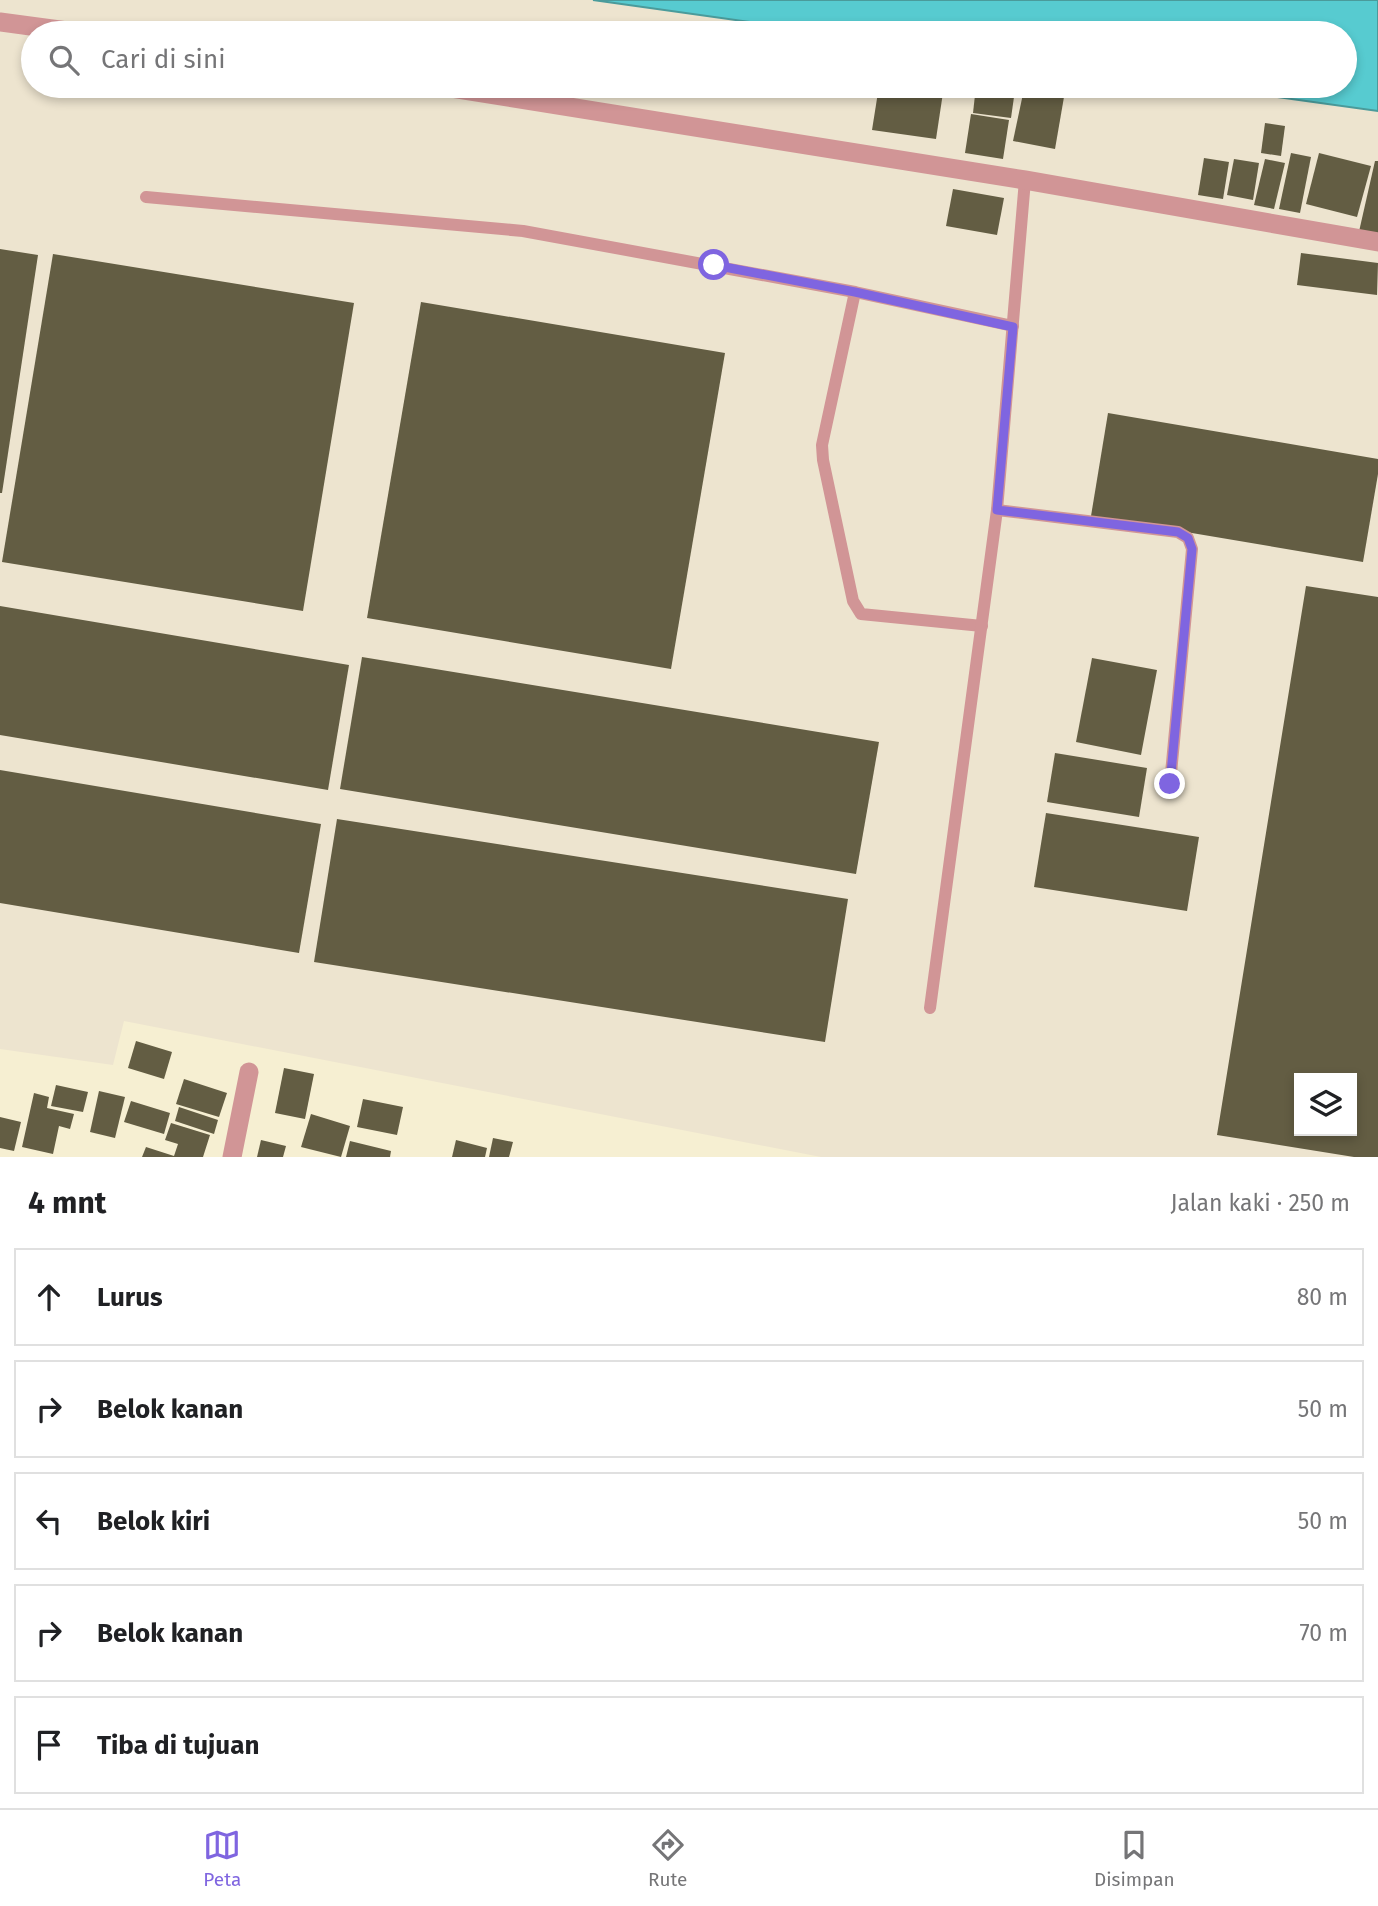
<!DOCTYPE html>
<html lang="id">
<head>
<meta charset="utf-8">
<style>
  :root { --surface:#fff; --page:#f6f6f6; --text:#202124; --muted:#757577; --line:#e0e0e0; --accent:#7f65e0 }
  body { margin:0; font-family:"Fira Sans",sans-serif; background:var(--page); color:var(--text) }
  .controls { position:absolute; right:21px; bottom:21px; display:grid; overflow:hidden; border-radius:0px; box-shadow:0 4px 10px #0003 }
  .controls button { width:63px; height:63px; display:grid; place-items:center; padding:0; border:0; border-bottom:2px solid var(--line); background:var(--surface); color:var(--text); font:35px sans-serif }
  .stop { position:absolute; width:21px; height:21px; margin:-16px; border:5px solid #7f65e0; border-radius:50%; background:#fff }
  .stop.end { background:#7f65e0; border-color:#fff; box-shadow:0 2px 7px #0008 }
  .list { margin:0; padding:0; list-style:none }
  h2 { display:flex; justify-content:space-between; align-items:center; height:91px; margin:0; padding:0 28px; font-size:30px }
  h2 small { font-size:23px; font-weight:400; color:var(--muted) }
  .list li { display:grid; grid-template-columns:46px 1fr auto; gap:21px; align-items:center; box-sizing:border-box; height:98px; margin:0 14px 14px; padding:0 14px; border:2px solid var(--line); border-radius:0px }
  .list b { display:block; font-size:26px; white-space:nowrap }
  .list em { font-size:23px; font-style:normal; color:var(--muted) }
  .icon { flex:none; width:38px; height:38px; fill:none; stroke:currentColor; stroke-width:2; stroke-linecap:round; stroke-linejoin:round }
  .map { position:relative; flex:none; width:1378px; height:1157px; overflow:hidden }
  .search { position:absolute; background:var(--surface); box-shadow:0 4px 10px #0003; left:21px; right:21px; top:21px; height:77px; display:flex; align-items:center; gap:18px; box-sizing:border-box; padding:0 24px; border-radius:38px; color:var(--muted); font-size:26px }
  .sheet { height:651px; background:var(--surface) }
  nav { display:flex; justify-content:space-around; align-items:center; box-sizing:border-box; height:98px; border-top:2px solid var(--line); background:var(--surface); font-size:19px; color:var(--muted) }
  nav a { display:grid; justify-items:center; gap:4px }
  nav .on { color:var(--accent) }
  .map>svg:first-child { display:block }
</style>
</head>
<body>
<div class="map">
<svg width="1378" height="1157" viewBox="0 0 1378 1157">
  <rect width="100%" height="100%" fill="#f6efd2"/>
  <path fill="#ede4cf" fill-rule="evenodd" d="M0,0H592L828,33H33V86H1199L1378,111V1157H821L124,1021L113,1065L0,1049ZM1299,1078H1352V1131H1299Z"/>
  <path fill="#57cbd0" stroke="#4a9b9b" stroke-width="2" d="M593,0H1378V111L1199,86H1345V33H828Z"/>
  <g fill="#635d43" fill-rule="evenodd">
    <path d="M879,86H944L936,139L872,130Z"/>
    <path d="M976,86L1015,90L1011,118L973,113Z"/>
    <path d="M1024,89L1064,97L1055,149L1013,141Z"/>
    <path d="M971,114L1009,120L1003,159L965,153Z"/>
    <path d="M1265,123L1285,126L1281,156L1261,153Z"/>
    <path d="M1291,153L1311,157L1300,213L1279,209Z"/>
    <path d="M1319,153L1371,166L1357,217L1306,204Z"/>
    <path d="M1204,158L1229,162L1223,199L1198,195Z"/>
    <path d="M1234,159L1259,163L1253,200L1227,195Z"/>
    <path d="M1265,159L1285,163L1274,209L1254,205Z"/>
    <path d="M1375,161H1378V240L1358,236Z"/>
    <path d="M953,189L1004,198L997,235L946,226Z"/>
    <path d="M0,249L38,255L2,493H0Z"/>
    <path d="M1301,253L1378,263L1377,295L1297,285Z"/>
    <path d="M53,254L354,303L303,611L2,562Z"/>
    <path d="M421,302L725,353L671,669L367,618Z"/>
    <path d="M1108,413L1378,459V474L1363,562L1091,516Z"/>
    <path d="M1306,586L1378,597V1157H1354L1217,1135ZM1299,1078H1352V1131H1299Z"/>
    <path d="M0,606L349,665L328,790L0,735Z"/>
    <path d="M362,657L879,742L856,874L340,789Z"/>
    <path d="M1092,658L1157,670L1141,755L1076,742Z"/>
    <path d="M1055,753L1147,768L1139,817L1047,802Z"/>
    <path d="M0,770L321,824L299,953L0,903Z"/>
    <path d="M1046,813L1199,837L1187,911L1034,887Z"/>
    <path d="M337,819L848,899L825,1042L314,962Z"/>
    <path d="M136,1041L172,1052L164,1079L128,1068Z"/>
    <path d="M284,1068L314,1074L305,1119L275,1113Z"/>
    <path d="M184,1079L227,1093L219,1117L176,1104Z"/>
    <path d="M56,1085L88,1092L83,1112L51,1106Z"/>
    <path d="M99,1091L125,1097L115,1138L90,1132Z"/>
    <path d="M34,1093L49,1097L47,1108L74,1114L70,1129L59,1126L53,1154L22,1147Z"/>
    <path d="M363,1099L403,1107L397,1135L357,1127Z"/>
    <path d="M131,1101L170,1113L164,1134L124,1122Z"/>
    <path d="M179,1107L218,1120L214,1134L175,1121Z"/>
    <path d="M311,1114L350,1126L341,1157L301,1147Z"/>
    <path d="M0,1117L21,1122L14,1151L0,1148Z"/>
    <path d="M171,1123L210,1135L203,1157H142L146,1147L174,1156L178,1144L165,1140Z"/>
    <path d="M493,1138L513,1142L509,1157H489Z"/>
    <path d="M261,1140L286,1146L283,1157H257Z"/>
    <path d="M456,1140L487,1148L485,1157H452Z"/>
    <path d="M350,1141L391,1151L390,1157H346Z"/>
  </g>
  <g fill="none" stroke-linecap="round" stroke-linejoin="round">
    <g stroke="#d19596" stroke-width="12">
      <path d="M146,197L523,231L855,292L1013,326"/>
      <path d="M855,292L822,445L823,460L853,601L861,614L982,626"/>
      <path d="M997,510L1178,532L1188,538L1192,549L1170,784"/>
      <path d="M930,1008L997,510L1025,180"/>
    </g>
    <g stroke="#d19596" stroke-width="19">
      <path d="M0,22L82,33"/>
      <path d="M439,86L1025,180L1378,242"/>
      <path d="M232,1157L249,1072"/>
    </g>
  </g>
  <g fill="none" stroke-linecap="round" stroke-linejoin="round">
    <path stroke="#7f65e0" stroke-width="9" d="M714,265L855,292L1013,327L997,510L1178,532L1188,538L1192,549L1170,784"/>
  </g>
</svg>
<div class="controls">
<button><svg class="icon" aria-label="layers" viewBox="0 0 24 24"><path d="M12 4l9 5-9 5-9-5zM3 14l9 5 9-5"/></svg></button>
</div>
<div class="stop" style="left:714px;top:265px"></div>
<div class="stop end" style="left:1170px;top:784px"></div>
<div class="search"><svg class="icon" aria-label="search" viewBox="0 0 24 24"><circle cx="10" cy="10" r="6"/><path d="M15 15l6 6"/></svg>Cari di sini</div>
</div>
<section class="sheet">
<h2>4 mnt<small>Jalan kaki · 250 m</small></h2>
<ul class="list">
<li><svg class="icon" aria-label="ahead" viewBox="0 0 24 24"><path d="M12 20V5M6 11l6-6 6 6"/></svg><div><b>Lurus</b></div><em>80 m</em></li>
<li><svg class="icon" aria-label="right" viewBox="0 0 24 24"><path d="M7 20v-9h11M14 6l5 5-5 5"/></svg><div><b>Belok kanan</b></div><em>50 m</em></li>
<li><svg class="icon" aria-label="left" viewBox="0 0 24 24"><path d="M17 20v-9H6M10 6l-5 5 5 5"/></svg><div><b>Belok kiri</b></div><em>50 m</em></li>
<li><svg class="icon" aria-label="right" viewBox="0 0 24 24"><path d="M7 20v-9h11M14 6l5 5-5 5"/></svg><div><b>Belok kanan</b></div><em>70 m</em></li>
<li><svg class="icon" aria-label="arrive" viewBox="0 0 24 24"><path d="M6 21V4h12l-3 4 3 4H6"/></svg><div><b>Tiba di tujuan</b></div></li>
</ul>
</section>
<nav>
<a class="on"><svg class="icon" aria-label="map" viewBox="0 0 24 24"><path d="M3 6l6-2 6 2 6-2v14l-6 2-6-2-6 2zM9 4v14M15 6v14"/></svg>Peta</a>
<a><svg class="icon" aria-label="directions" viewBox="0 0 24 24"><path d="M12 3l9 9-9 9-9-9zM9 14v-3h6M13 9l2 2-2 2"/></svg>Rute</a>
<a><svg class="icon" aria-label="saved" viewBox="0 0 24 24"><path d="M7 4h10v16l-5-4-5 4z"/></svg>Disimpan</a>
</nav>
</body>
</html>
